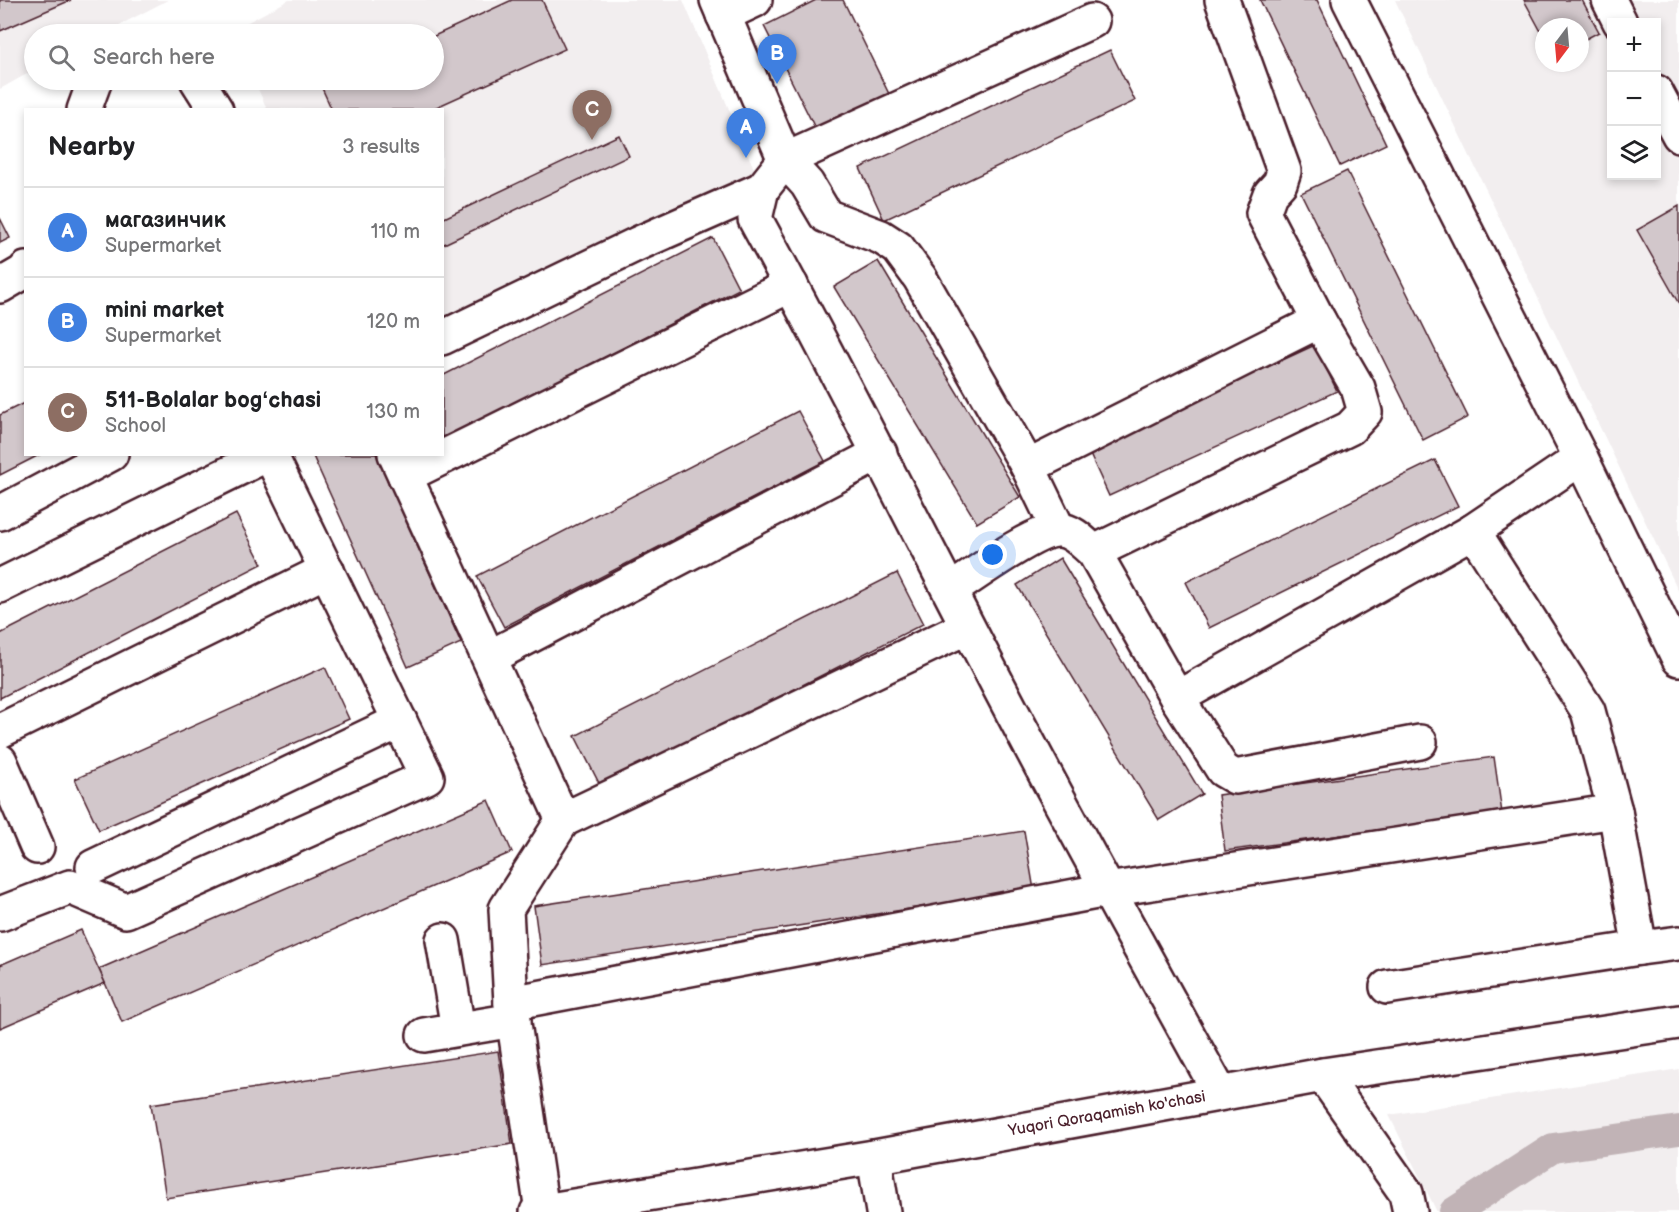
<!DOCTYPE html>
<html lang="en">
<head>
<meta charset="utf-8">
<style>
  :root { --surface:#fff; --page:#f6f6f6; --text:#202124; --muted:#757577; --line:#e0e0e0; --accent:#111827 }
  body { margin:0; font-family:"Balsamiq Sans",sans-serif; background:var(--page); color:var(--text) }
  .controls { position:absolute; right:18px; top:18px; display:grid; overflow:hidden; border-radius:0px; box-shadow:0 3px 9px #0003 }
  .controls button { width:54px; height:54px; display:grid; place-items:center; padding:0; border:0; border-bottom:2px solid var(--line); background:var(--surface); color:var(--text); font:30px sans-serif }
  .compass { position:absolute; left:1535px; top:18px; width:54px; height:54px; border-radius:50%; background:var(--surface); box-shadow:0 3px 9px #0003; rotate:196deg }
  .you { position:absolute; left:993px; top:555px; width:21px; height:21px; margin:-15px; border:4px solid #fff; border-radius:50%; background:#1a73e8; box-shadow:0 0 0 9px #1a73e833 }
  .badge { display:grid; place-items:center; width:39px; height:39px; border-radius:50%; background:var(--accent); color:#fff; font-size:20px; font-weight:700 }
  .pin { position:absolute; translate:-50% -50px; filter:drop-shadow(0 2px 3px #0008) }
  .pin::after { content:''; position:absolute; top:32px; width:21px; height:18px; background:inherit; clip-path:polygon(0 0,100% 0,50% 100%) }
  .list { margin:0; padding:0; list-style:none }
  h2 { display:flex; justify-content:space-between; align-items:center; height:78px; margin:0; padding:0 24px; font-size:26px }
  h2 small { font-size:20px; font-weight:400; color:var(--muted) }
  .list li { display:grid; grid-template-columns:39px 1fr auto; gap:18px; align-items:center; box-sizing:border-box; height:90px; padding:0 24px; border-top:2px solid var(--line) }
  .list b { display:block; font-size:22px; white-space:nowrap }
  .list p { margin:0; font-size:20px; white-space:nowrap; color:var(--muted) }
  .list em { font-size:20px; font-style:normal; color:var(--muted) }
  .icon { flex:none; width:33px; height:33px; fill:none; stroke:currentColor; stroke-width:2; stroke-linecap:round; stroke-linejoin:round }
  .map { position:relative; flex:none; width:1679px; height:1212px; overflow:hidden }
  .search { position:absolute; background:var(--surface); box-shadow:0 3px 9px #0003; left:24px; top:24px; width:420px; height:66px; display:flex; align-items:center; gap:15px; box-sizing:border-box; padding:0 21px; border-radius:33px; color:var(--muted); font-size:22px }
  .panel { position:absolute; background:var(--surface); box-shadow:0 3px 9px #0003; left:24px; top:108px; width:420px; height:348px; border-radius:0px }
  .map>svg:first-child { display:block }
</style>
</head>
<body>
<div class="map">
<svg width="1679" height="1212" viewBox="0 0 1679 1212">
  <rect width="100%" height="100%" fill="#fff"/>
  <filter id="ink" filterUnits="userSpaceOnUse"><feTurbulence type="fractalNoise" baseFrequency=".0167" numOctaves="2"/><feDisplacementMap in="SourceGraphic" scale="12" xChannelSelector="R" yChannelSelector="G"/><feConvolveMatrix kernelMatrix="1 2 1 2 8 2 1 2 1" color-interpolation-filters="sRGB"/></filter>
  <g filter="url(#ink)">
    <g fill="#f2eeef" fill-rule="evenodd">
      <path d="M0,0H168L102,34H34V70L0,89Z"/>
      <path d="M289,0H683L755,171L443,320L442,110L267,109L254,80H434V34H233L231,31Z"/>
      <path d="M1395,0H1679V592ZM1612,22H1656V176H1612ZM1544,27H1580V63H1544Z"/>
      <path d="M1679,1069V1212H1437L1389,1115Z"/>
    </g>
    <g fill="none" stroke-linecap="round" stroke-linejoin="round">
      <path stroke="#c1b3b6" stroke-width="30" d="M1454,1212L1553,1148L1679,1130"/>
    </g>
    <g fill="#d2c7cb" stroke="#4a1f2b" stroke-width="1.5">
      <path d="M0,0H71L0,31Z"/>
      <path d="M512,0H542L565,49L430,110H332L321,86L336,80H434V36Z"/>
      <path d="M816,0H843L889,94L816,130L764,26Z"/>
      <path d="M1260,0H1317L1386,144L1340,166Z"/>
      <path d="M1524,0H1582L1599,32L1580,42V27H1544V37Z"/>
      <path d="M1110,50L1135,101L884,220L860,168Z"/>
      <path d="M619,135L629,156L442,245V219Z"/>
      <path d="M1347,171L1468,417L1423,440L1301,193Z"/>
      <path d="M1679,206V304L1637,230Z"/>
      <path d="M0,218L10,238L0,243Z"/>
      <path d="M713,238L739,289L442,440V376Z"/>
      <path d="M878,261L1020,497L977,523L834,287Z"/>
      <path d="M1315,345L1337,391L1109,496L1088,450Z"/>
      <path d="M26,402V454H41L0,475V415Z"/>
      <path d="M798,411L825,461L504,627L477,576Z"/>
      <path d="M312,454H376L461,643L408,667Z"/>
      <path d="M1435,460L1458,506L1209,628L1186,582Z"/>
      <path d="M236,514L262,564L0,698V634Z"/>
      <path d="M1060,558L1202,794L1159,820L1017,585Z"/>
      <path d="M897,573L923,624L601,787L575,736Z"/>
      <path d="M325,667L349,719L99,830L75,779Z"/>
      <path d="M1494,757L1502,813L1225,851L1218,795Z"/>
      <path d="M489,800L512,852L122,1022L99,969Z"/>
      <path d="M1024,831L1034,890L542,965L534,906Z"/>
      <path d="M81,930L105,983L0,1028V965Z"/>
      <path d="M498,1051L512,1144L166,1198L151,1104Z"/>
    </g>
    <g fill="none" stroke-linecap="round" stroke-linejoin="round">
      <defs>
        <g id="minor">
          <path d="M717,0L785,160L762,189L755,219C829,354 898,492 969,629C1049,785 1135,939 1220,1093"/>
          <path d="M1349,0L1581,458L1679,659"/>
          <path d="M1609,0L1620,22"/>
          <path d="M723,15L755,0"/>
          <path d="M197,80L216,110"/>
          <path d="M1656,92L1679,135"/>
          <path d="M84,110L95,80"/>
          <path d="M0,286L24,272L26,269"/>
          <path d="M442,338L637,244L762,189"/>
          <path d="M395,454L563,820L506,909L511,1003L542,1211"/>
          <path d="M1028,467L1319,321L1263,213L1270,194L1280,183L1284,171L1222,0"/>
          <path d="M405,476L791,285"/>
          <path d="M0,513L111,454"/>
          <path d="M1058,529L1028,467L920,278L898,248L881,237L826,216L807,184L785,160L1092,21"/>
          <path d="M1473,531L1581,458"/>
          <path d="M1094,552L1177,698L1473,531L1588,711L1615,811"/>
          <path d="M0,586L268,454"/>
          <path d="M950,591C971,577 1038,528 1060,530C1074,531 1084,544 1094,552L1350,428L1365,412L1358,388L1319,321"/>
          <path d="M490,657L880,453"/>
          <path d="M1177,698L1223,770L1235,777L1420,742"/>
          <path d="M0,731L327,570"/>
          <path d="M0,761L37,847"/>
          <path d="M563,820L967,627"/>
          <path d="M93,867L400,721"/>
          <path d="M0,914L70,887L126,911L427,777L270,454"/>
          <path d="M443,940L458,1029"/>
          <path d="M1387,987L1640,948"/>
          <path d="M511,1003L1107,890L1615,811L1640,948L1679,943"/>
          <path d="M424,1035L514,1020"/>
          <path d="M1323,1075L1406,1193L1410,1212"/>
          <path d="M874,1157L883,1212"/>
          <path d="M537,1212L874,1157L1323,1075L1679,1022"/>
        </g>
      </defs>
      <use href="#minor" stroke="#4a1f2b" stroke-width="38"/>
      <use href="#minor" stroke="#fff" stroke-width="33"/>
    </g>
  </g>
  <g text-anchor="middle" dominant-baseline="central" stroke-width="4.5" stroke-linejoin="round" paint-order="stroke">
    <g font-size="16" fill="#4a1f2b" stroke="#fff">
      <text transform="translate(1107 1114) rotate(-10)">Yuqori Qoraqamish ko'chasi</text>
    </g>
  </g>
</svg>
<div class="controls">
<button>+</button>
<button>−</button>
<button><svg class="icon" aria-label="layers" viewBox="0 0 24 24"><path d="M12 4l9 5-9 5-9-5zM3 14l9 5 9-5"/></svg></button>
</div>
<svg class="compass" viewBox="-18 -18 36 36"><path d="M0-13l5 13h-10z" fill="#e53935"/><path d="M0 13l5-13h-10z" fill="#757577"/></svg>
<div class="you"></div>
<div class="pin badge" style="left:746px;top:158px;background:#3f7fe0">A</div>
<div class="pin badge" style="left:777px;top:84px;background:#3f7fe0">B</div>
<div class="pin badge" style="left:592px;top:140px;background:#8d6e63">C</div>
<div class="search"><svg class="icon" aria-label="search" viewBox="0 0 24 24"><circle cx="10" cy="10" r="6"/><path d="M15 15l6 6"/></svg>Search here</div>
<section class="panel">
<h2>Nearby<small>3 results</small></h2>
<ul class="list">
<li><span class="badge" style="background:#3f7fe0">A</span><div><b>магазинчик</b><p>Supermarket</p></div><em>110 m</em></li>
<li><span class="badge" style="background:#3f7fe0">B</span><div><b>mini market</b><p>Supermarket</p></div><em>120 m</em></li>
<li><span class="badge" style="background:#8d6e63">C</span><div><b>511-Bolalar bogʻchasi</b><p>School</p></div><em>130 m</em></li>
</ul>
</section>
</div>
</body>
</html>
